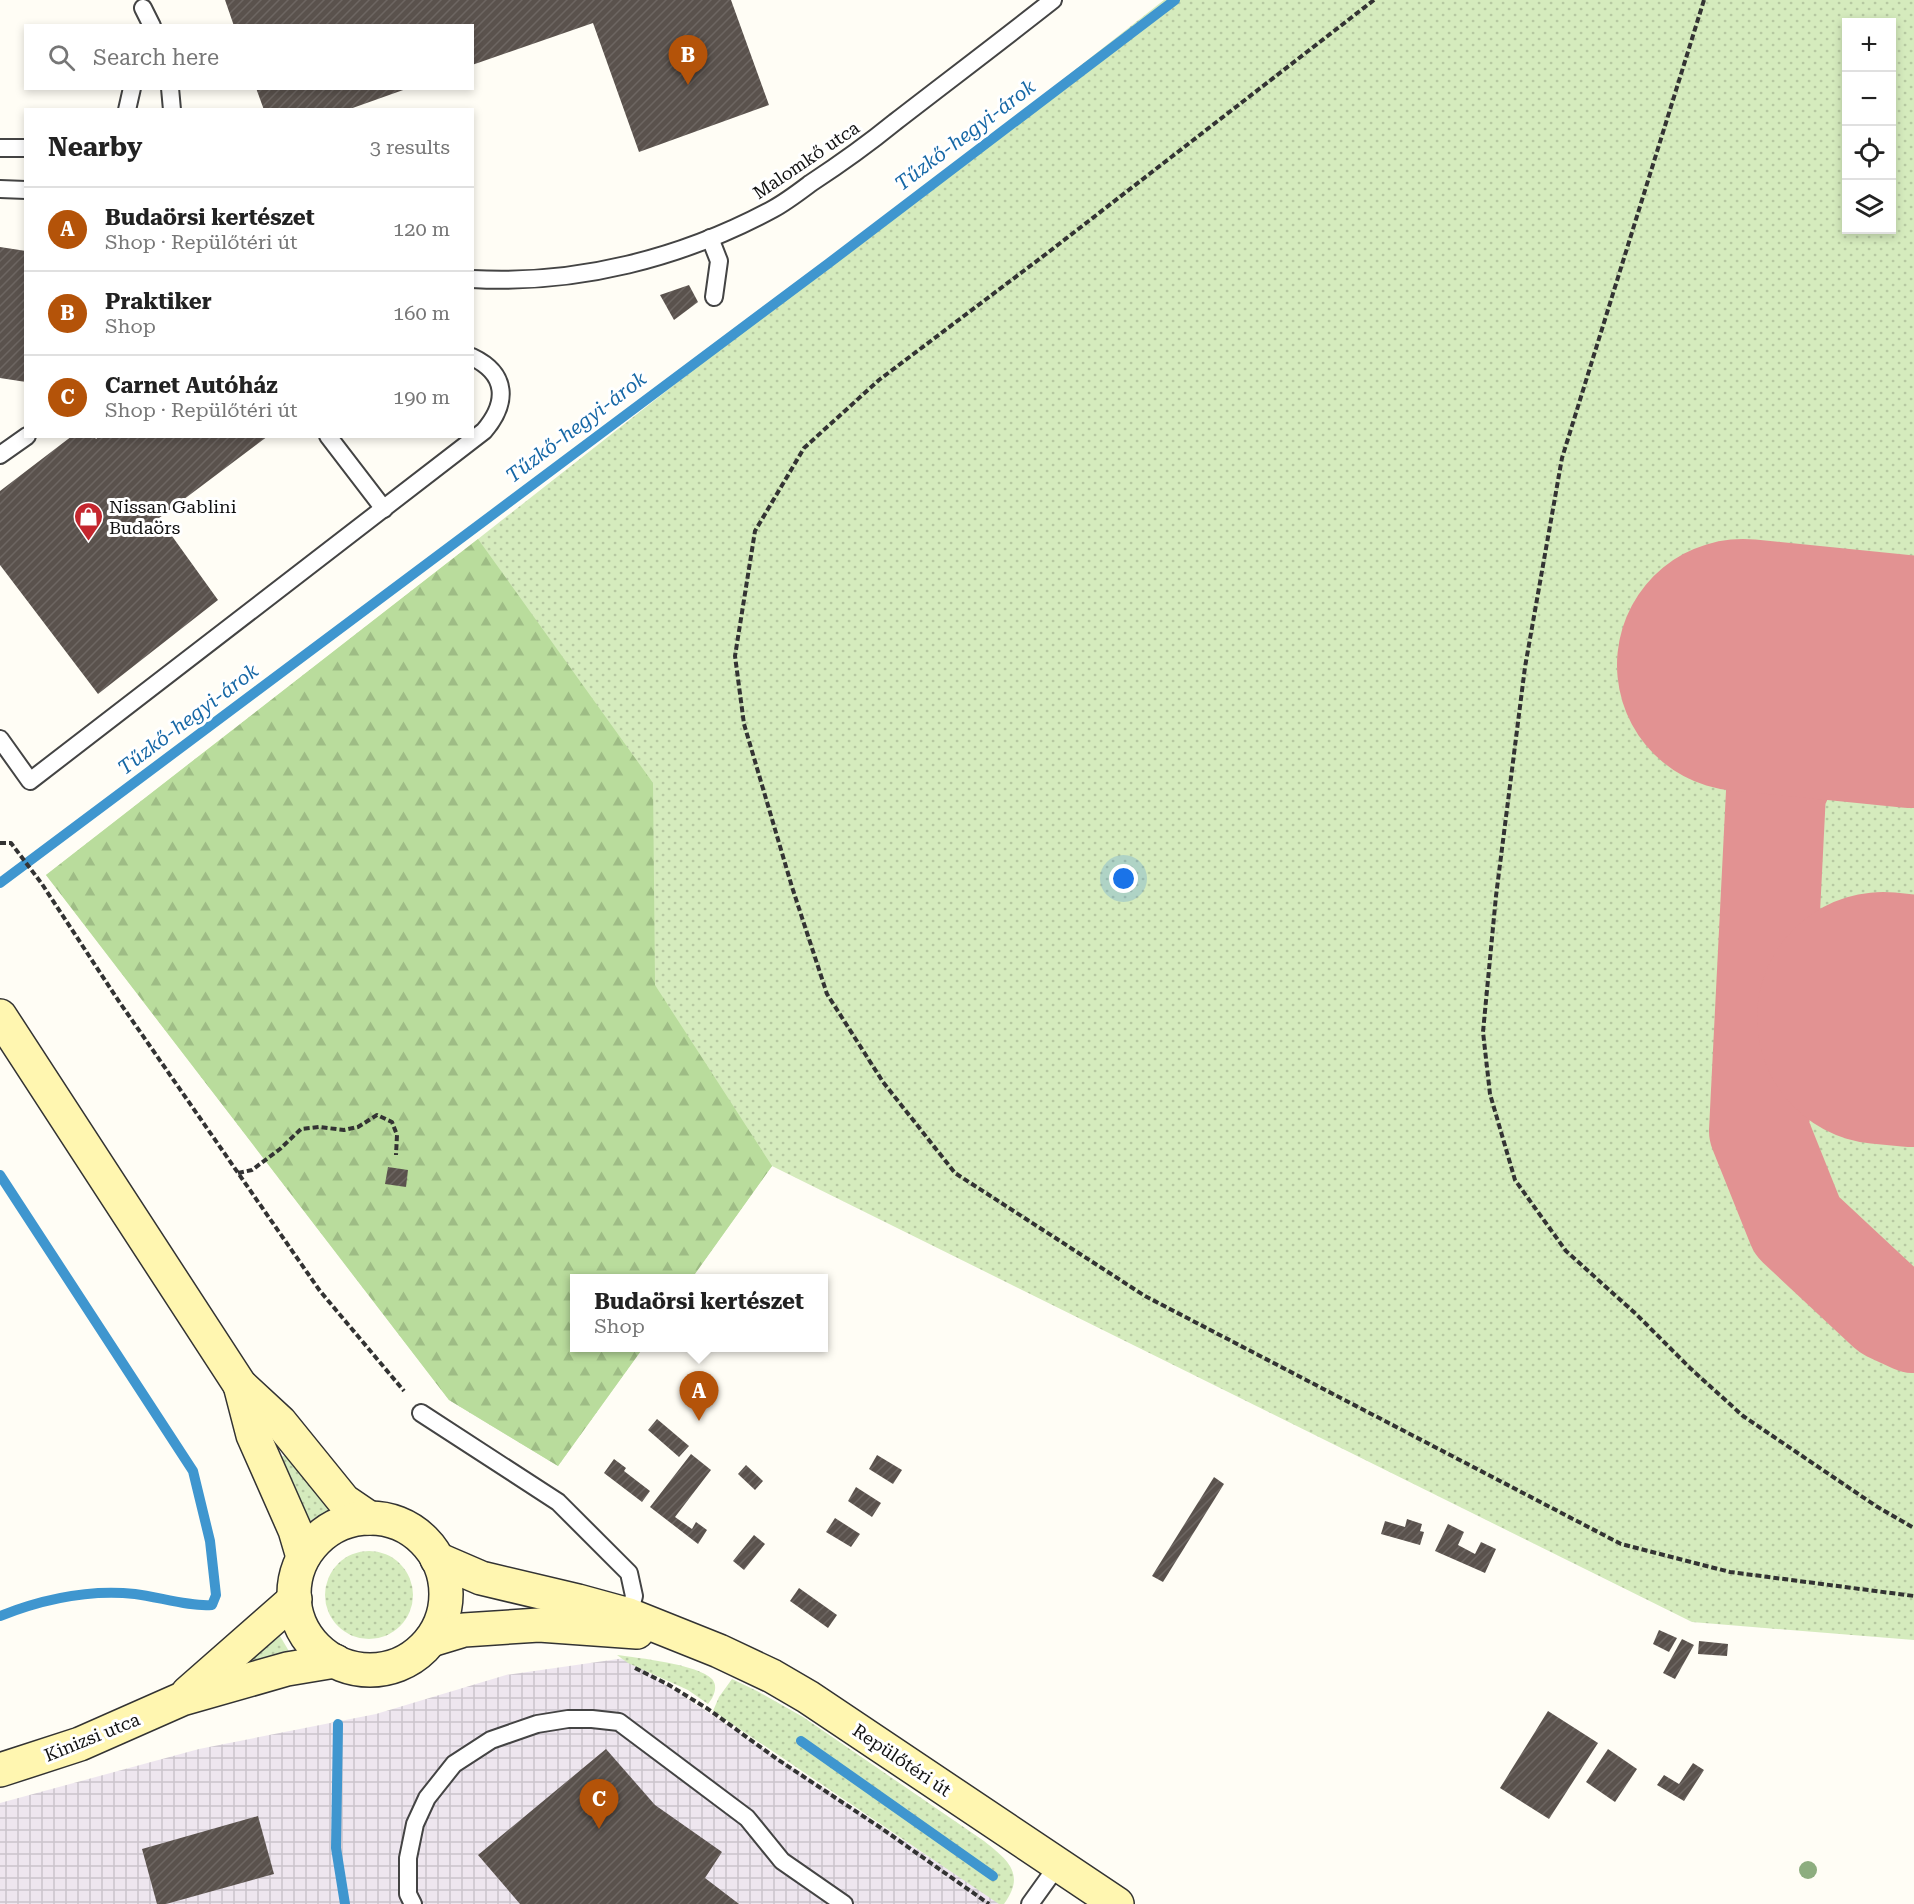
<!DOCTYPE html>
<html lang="en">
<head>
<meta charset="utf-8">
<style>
  :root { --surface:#fff; --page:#f6f6f6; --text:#222; --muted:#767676; --line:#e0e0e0; --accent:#b45309 }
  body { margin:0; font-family:"Roboto Serif",serif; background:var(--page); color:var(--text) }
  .controls { position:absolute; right:18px; top:18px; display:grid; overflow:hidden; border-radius:0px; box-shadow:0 3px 9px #0003 }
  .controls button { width:54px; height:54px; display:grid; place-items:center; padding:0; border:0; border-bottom:2px solid var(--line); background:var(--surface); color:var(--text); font:30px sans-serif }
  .you { position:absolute; left:1124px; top:879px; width:21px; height:21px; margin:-15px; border:4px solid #fff; border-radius:50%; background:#1a73e8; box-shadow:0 0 0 9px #1a73e833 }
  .badge { display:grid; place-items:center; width:39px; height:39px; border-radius:50%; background:var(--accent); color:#fff; font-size:20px; font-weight:700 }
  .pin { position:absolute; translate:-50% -50px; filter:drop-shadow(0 2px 3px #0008) }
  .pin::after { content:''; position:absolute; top:32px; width:21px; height:18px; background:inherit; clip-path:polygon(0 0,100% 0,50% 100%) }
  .popup { position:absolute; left:570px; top:1274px; width:258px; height:78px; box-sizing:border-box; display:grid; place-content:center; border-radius:0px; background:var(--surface); filter:drop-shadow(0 2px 4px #0005); font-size:20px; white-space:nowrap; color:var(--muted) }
  .popup b { font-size:22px; color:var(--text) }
  .popup::after { content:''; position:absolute; left:50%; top:100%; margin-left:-12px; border:12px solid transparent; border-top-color:var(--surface) }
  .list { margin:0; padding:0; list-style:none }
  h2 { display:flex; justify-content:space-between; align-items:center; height:78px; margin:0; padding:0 24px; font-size:26px }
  h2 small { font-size:20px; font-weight:400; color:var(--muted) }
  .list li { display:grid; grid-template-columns:39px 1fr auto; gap:18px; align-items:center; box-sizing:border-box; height:84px; padding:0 24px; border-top:2px solid var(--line) }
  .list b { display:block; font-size:22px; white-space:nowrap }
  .list p { margin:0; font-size:20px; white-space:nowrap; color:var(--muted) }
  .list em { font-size:20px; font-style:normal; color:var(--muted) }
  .icon { flex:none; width:33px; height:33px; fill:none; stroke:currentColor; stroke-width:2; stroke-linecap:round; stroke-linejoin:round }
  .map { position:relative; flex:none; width:1914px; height:1904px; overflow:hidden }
  .search { position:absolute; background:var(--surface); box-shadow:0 3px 9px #0003; left:24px; top:24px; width:450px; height:66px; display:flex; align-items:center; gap:15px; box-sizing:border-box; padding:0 21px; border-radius:0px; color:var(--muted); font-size:22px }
  .panel { position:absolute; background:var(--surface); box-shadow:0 3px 9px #0003; left:24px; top:108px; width:450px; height:330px; border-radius:0px }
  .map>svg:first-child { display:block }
</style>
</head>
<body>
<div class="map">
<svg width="1914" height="1904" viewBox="0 0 1914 1904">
  <defs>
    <pattern id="industrial-grid" width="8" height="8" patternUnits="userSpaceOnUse" patternTransform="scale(1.5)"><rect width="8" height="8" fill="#eee6ef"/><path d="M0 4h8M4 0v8" fill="none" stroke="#cbc4cc"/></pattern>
    <pattern id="grass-dots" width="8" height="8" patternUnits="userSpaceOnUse" patternTransform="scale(1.5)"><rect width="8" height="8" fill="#d5ebbd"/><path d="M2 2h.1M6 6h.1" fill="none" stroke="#b6c8a1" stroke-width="1.8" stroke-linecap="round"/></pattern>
    <pattern id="forest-firs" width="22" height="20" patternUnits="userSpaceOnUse" patternTransform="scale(1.5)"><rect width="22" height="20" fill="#b9dc9c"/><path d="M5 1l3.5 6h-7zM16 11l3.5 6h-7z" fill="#9ebc85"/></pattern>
    <pattern id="building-hatch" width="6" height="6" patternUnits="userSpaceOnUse" patternTransform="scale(1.5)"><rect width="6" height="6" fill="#5a524d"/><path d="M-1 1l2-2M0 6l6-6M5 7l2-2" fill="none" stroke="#6d6662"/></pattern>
  </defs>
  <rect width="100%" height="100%" fill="#fffdf5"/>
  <path fill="url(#industrial-grid)" d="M625,1658L1001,1904H0V1803L199,1749L376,1714L506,1675Z"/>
  <g fill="url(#grass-dots)" fill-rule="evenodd">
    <path d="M1164,0H1914V1640L1692,1622L772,1166L692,1278H574V1348H643L558,1466L449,1400L46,875L478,539ZM1846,22H1892V230H1846Z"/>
    <path d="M288,1454L331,1509L304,1524L278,1458Z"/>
    <circle cx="369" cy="1595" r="44"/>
    <path d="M280,1636L290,1653L235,1673Z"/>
    <path d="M617,1655C638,1658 697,1664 712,1679C719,1687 713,1698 708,1704L688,1690L628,1663Z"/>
    <path d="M732,1679L757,1691L803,1717L984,1841C1008,1860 1026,1874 1004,1904H999L713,1711L719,1697Z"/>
  </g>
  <path fill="url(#forest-firs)" d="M478,539L653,783L655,985L772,1166L692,1278H574V1348H643L558,1466L449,1400L46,875Z"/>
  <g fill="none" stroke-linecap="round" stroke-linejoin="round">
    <g stroke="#3f96cf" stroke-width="10">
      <path d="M0,883L829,263L1175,0"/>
      <path d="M0,1175L193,1471L210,1541L216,1595L212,1605C190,1607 159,1597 135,1594C88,1589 43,1599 0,1616"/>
      <path d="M338,1724L336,1848L345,1904"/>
      <path d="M801,1741L993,1876"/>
    </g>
    <path stroke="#e29292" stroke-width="100" d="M1829,674L1776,792L1759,1131L1797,1226L1888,1311L1914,1323"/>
    <g stroke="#e29292" stroke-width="252">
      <path d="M1743,665L1914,682"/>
      <path d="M1883,1018L1914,1021"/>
    </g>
  </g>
  <g fill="url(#building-hatch)">
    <path d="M225,0H731L769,105L639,152L593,23L472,65V26H234Z"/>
    <path d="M256,88H406V89L347,110H264Z"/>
    <path d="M0,247L26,251V382L0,378Z"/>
    <path d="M689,285L698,302L674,320L660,295Z"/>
    <path d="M72,436H94L96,439L99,436H268L159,518L218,600L98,694L0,565V491Z"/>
    <path d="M388,1167L408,1170L406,1187L385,1184Z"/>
    <path d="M657,1419L689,1446L679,1457L648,1430Z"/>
    <path d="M691,1454L711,1470L675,1517L692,1529L696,1522L707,1530L698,1544L650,1507Z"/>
    <path d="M877,1455L902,1470L893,1484L869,1469Z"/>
    <path d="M614,1459L626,1468L624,1471L650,1491L642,1502L604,1473Z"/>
    <path d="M746,1465L763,1481L755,1490L738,1474Z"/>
    <path d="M1214,1477L1224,1484L1163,1582L1152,1576Z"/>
    <path d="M856,1487L881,1503L872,1517L848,1501Z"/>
    <path d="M835,1518L860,1534L851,1547L826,1532Z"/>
    <path d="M1407,1519L1422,1524L1420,1531L1424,1532L1420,1545L1381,1534L1385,1521L1405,1527Z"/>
    <path d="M1448,1524L1464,1532L1458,1545L1475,1554L1481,1542L1496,1549L1485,1573L1435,1551Z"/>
    <path d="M754,1535L765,1544L744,1570L733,1561Z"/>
    <path d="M799,1588L837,1615L828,1628L790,1601Z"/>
    <path d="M1659,1630L1677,1638L1669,1652L1653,1644Z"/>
    <path d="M1682,1639L1694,1645L1675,1679L1663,1673Z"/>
    <path d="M1699,1641L1728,1644L1727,1656L1698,1654Z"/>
    <path d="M1548,1711L1598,1743L1549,1819L1500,1788Z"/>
    <path d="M606,1749L655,1805L722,1852L705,1878L739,1904H520L478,1855Z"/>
    <path d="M1608,1749L1637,1769L1615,1802L1586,1782Z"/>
    <path d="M1693,1763L1704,1770L1684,1801L1657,1785L1664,1775L1679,1784Z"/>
    <path d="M258,1816L274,1874L166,1904H157L142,1849Z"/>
  </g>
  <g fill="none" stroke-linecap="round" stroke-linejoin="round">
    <defs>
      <g id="lane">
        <path d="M143,8L152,26"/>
        <path d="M170,88L172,110"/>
        <path d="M127,110L132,88"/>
        <path d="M0,148H26"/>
        <path d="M0,189L26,190"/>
        <path d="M710,238L719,261L714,297"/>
        <path d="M472,279C577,285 682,258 773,209C786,202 799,192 811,183C840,164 868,144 895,122C948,81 1001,41 1053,0"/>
        <path d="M328,436L384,509"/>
        <path d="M0,455L27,436"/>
        <path d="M0,739L30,781L484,431C508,403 508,374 472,357"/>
        <path d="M421,1413L558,1502L629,1573L634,1596L629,1615"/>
        <path d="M413,1904L408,1894V1858L415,1824L427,1798L454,1764L491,1740L537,1724L568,1719H592L619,1722L747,1818L782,1861L844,1904"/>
        <path d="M1030,1904L1058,1865"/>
      </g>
      <g id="secondary">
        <path d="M0,1016L240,1385L280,1422L344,1501L369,1518"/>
        <path d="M240,1385L253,1435L295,1530L303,1557"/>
        <circle cx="370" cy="1594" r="76"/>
        <path d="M437,1559L481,1578L578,1601L629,1615L719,1651L772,1676L808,1697L1117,1904"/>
        <path d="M431,1640L464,1630L539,1625L637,1632"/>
        <path d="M188,1693L295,1599"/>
        <path d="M0,1770L80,1744L182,1699L287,1669L335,1661"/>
      </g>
    </defs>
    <use href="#lane" stroke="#444" stroke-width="20"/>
    <use href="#secondary" stroke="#333" stroke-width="36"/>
    <g stroke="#333" stroke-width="4" stroke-dasharray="6 3" stroke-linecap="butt">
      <path d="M1374,0L1050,251L879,380L804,448L755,531L735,656L744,724L792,887L827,994L883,1082L955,1173L1145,1296L1621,1544L1730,1572L1914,1596"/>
      <path d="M1704,0L1562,458L1525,667L1496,896L1483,1032L1490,1094L1515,1180L1566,1251L1636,1314L1690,1368L1743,1416L1876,1506L1914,1528"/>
      <path d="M0,843H11L42,884L118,1000L320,1291L404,1391"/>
      <path d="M238,1173L252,1170L280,1149L301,1129L319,1127L344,1130L358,1127L377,1115L392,1122L397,1135L396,1155"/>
      <path d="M635,1668L669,1685L708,1709L777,1759L881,1828L989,1904"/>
    </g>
    <use href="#lane" stroke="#fff" stroke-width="16"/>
    <use href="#secondary" stroke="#fff6b0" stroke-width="33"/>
  </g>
  <circle fill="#8dad7f" cx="1808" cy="1870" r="9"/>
  <defs>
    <symbol id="shop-pin" viewBox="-11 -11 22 30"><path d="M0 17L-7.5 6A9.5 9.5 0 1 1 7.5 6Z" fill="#c4262e" stroke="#fff"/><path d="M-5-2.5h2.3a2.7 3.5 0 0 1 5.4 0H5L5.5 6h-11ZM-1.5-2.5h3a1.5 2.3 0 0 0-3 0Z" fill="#fff"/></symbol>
  </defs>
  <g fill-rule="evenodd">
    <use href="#shop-pin" x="72" y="500" width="33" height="45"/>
  </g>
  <g text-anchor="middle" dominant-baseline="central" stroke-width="6" stroke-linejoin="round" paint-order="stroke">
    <g font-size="18" fill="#111" stroke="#fff">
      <text transform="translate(806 160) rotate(-34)">Malomkő utca</text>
      <text transform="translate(92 1737) rotate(-22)">Kinizsi utca</text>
      <text transform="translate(902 1760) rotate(34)">Repülőtéri út</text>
    </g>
    <g font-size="18" fill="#111" stroke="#fff" text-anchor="start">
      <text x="109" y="506">Nissan Gablini<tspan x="109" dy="21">Budaörs</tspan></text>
    </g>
    <g font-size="20" font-style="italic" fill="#1768a6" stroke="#fff">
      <text transform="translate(965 135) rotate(-37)">Tűzkő-hegyi-árok</text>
      <text transform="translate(576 427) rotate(-37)">Tűzkő-hegyi-árok</text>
      <text transform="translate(188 719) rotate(-37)">Tűzkő-hegyi-árok</text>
    </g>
  </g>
</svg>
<div class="controls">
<button>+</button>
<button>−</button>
<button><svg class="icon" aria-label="locate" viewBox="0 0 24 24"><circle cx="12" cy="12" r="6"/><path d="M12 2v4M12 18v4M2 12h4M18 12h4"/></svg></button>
<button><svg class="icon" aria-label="layers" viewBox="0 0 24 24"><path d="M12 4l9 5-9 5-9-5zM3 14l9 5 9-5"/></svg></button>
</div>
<div class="you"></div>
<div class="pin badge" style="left:699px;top:1421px">A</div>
<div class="popup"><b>Budaörsi kertészet</b>Shop</div>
<div class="pin badge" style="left:688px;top:85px">B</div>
<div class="pin badge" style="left:599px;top:1829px">C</div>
<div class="search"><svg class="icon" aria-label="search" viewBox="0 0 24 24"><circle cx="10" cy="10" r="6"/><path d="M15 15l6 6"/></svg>Search here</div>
<section class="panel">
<h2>Nearby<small>3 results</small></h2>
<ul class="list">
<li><span class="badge">A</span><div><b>Budaörsi kertészet</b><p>Shop · Repülőtéri út</p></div><em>120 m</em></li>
<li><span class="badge">B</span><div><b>Praktiker</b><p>Shop</p></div><em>160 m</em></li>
<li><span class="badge">C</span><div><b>Carnet Autóház</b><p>Shop · Repülőtéri út</p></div><em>190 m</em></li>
</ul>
</section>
</div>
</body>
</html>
